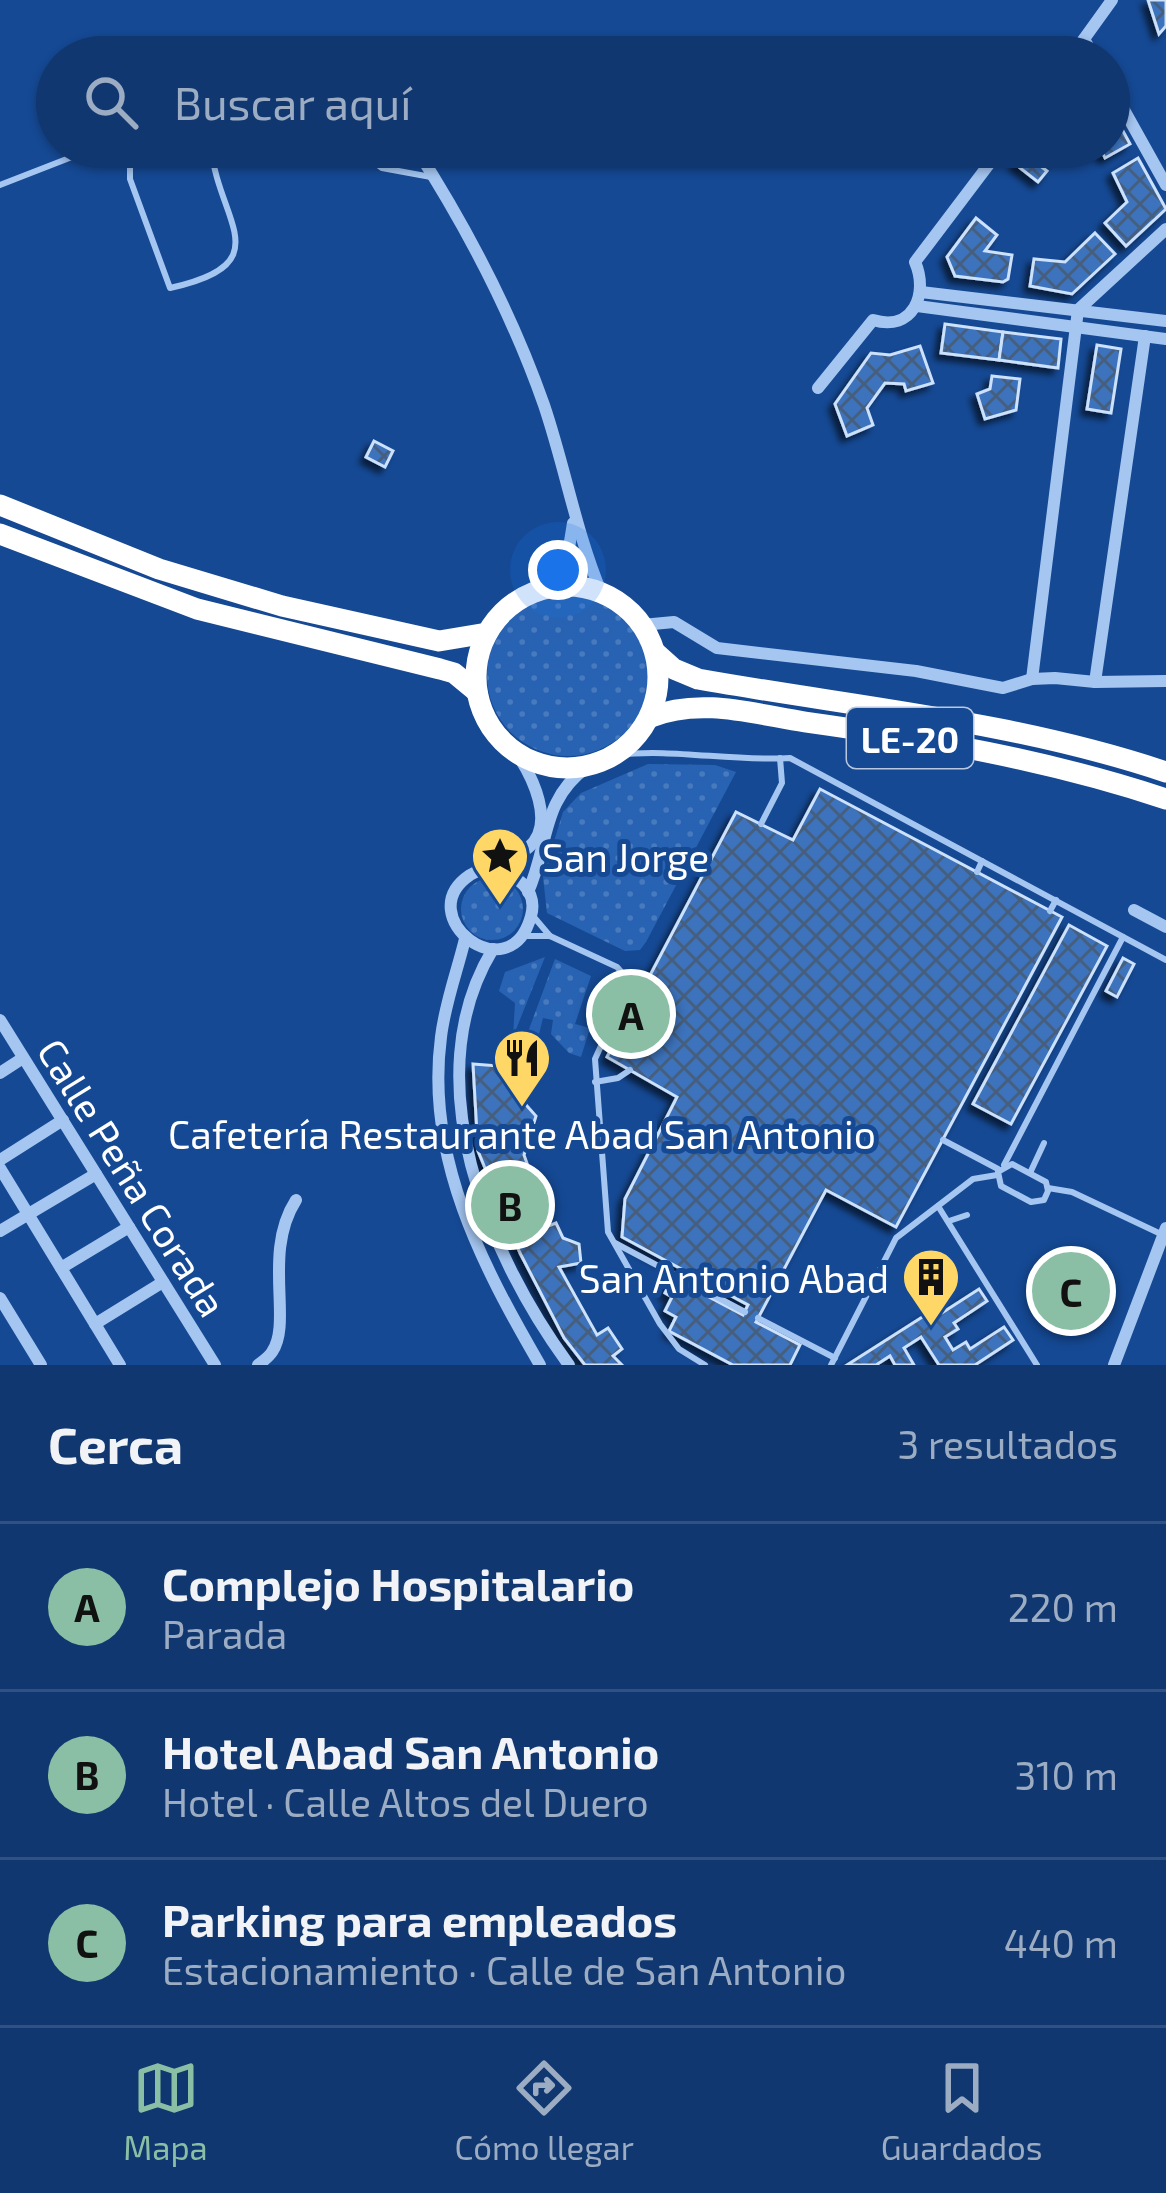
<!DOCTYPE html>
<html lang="es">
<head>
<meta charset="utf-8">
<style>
  :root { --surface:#10376f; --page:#1e4277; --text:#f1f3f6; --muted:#9cacc3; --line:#305182; --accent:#8abfa5 }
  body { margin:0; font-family:"Exo 2",sans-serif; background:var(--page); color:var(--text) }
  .you { position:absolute; left:558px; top:570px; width:42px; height:42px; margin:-30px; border:9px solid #fff; border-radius:50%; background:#1a73e8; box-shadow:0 0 0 18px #1a73e833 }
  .badge { display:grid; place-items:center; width:78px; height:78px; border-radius:50%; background:var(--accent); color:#111; font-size:39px; font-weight:700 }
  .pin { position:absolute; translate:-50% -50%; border:6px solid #fff; box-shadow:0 3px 12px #0006 }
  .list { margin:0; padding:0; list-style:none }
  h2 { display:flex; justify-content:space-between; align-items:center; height:156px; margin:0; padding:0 48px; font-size:51px }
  h2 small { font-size:39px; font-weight:400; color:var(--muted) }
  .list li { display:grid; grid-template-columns:78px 1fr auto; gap:36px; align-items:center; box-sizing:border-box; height:168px; padding:0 48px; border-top:3px solid var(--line) }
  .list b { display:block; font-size:45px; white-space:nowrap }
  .list p { margin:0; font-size:39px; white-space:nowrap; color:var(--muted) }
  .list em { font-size:39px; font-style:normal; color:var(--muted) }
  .icon { flex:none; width:66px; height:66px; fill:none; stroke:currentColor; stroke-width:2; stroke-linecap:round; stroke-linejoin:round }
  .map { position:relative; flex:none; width:1166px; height:1365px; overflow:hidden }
  .search { position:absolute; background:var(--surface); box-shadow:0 3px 9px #0004; left:36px; right:36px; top:36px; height:132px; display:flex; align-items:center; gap:30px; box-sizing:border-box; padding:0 42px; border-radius:66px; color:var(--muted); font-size:45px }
  .sheet { height:660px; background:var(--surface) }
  nav { display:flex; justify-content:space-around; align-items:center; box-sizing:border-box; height:168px; border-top:3px solid var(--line); background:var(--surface); font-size:33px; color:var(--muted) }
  nav a { display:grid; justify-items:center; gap:6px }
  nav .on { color:var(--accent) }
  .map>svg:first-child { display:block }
</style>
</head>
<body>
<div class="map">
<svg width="1166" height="1365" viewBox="0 0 1166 1365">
  <defs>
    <pattern id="grass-dots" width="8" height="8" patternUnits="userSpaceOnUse" patternTransform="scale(3)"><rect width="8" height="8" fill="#2863b3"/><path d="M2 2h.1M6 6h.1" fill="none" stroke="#487abe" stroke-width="1.8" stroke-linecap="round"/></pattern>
    <pattern id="building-cross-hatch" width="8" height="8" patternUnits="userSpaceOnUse" patternTransform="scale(3)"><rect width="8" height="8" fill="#3e73bc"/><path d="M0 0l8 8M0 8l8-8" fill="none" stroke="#465e7e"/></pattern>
    <filter id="shadow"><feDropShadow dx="-5.5" dy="5.5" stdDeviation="3" flood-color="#0009"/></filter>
  </defs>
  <rect width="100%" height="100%" fill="#154994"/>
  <g fill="url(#grass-dots)">
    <circle cx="568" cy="675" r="81"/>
    <path d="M648,764L715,765L736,772L646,942L640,950L625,951L547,913L543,877L563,812L581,793Z"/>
    <circle cx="492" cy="909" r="31"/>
    <path d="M545,957L513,1037L515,1003L499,991L505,972Z"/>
    <path d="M555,959L591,976L575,1024L590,1028L581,1057L569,1053L551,1034L553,1020L543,1018L536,1046L525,1040Z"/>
  </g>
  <g fill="url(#building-cross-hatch)" stroke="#cce1fc" stroke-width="3" filter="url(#shadow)">
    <path d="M1148,0H1166V26L1159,34Z"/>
    <path d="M1109,105L1130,144L1105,158L1100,147H1109Z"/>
    <path d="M1028,147L1063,148L1043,168L1047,171L1038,182L1015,164Z"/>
    <path d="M1138,158L1166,209L1126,246L1105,223L1127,202L1113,173Z"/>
    <path d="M976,218L997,235L985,251L1012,255L1008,279L1003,282L955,276L947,257Z"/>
    <path d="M1095,233L1115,254L1072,294L1030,286L1034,259L1065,262Z"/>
    <path d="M945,324L1003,332L999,360L941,353Z"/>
    <path d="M1003,332L1061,339L1058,368L999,360Z"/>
    <path d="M1097,345L1121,349L1111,413L1087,409Z"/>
    <path d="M920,346L933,383L906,391L904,384L885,383L867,408L873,425L847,436L835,404L871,353L890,355Z"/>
    <path d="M992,376L1020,379L1016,410L985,419L977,394L990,389Z"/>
    <path d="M374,441L393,451L385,467L366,457Z"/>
    <path d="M820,789L1062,917L896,1227L826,1190L756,1322L800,1345L790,1365H733L669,1331L676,1317L665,1311L672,1297L665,1293L673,1278L743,1315L748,1305L622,1237L625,1199L677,1097L607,1057L736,812L793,840Z"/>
    <path d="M1069,925L1107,946L1011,1124L973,1104Z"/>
    <path d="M1123,958L1134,964L1117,997L1106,991Z"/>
    <path d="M473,1064L512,1067L504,1080L536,1116L524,1155L533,1180L513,1186L530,1233L556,1223L563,1238L579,1244L581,1263L559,1267L597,1335L608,1328L622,1349L613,1356L622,1365H585L564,1338L520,1253L478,1151Z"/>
    <path d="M979,1289L987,1301L954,1323L958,1329L945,1337L953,1350L966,1342L970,1349L1004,1327L1013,1340L975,1365H939L921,1337L904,1348L914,1365H895L890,1356L876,1365H847L927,1314L931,1320Z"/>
  </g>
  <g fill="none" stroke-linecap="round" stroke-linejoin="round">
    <g stroke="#a5c6f1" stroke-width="6">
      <path d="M130,147V179L170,288C282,263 218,222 211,147"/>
      <path d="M354,147L382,168L431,177"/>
      <path d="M0,185L95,148L135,147"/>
      <path d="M617,755C674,748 732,762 790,758L1166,960"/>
      <path d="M761,824L782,783L780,758"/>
      <path d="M977,872L982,861"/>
      <path d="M1050,911L1056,900"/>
      <path d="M533,916L550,936"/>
      <path d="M522,936H550L617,967L626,977V991L595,1059L608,1232L660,1324L679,1349L705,1365"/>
      <path d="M595,1082L618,1078L630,1070"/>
      <path d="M943,1140L998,1169"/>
      <path d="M1012,1164L1046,1182L1048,1191L1044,1200L1031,1202L1001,1186L998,1172Z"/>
      <path d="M1004,1165L1123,937"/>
      <path d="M1030,1173L1044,1143"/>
      <path d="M1048,1188L1072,1192L1163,1235"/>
      <path d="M938,1206L1037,1365"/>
      <path d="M949,1221L967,1215"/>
      <path d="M615,1243L745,1312"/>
      <path d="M758,1318L835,1358"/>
      <path d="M831,1365L896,1238L973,1179L997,1175"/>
    </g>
    <g stroke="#a5c6f1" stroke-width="12">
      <path d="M1084,39L1094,57"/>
      <path d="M1071,57L1112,0"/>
      <path d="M1109,83L1166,185"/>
      <path d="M415,147C467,228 512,314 544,405C565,467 576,532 601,592"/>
      <path d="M921,292L1166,321"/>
      <path d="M917,306L1166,339"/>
      <path d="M818,388L873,320C913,332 929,294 915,262L1002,147"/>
      <path d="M550,587L568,554L573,523"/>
      <path d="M642,625L674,622L717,648L916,671L1003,688L1032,679L1055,678L1095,682L1166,681"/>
      <path d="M1032,679L1078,310L1166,229"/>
      <path d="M1095,682L1145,336"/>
      <path d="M479,871C505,867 540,884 531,916C510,994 409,916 470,875C488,864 512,862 529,847C556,824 532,776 517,754"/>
      <path d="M528,892C549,845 541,800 587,767"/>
      <path d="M1134,910L1166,927"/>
      <path d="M465,939C457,972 445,1003 441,1037C425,1157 482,1265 540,1365"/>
      <path d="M493,949C414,1079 488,1255 569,1365"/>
      <path d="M0,1020L215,1365"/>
      <path d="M0,1073L23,1058"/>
      <path d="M0,1160L63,1120"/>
      <path d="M0,1168L120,1365"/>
      <path d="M0,1231L96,1174"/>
      <path d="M61,1268L129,1227"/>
      <path d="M0,1298L41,1365"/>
      <path d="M95,1324L163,1282"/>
      <path d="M258,1365C263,1361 269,1357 272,1352C293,1322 262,1253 296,1200"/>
      <path d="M1114,1365L1166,1228"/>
    </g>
    <g stroke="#fff" stroke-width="21">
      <path d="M0,505L159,569L282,606L439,641L487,633"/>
      <path d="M0,534L197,609L440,669L454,673L477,692"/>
      <circle cx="567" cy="677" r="91"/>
      <path d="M655,652L674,669L698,679C855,707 1014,721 1166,772"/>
      <path d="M651,717C700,697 754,714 805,722C927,739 1049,760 1166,799"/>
    </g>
  </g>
  <defs>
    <symbol id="sight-pin" viewBox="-11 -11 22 30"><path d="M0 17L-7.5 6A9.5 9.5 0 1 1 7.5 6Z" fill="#ffd766" stroke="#154994"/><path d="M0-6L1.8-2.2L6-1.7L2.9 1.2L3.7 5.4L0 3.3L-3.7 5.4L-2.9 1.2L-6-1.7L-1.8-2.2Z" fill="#111"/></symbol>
    <symbol id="restaurant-pin" viewBox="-11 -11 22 30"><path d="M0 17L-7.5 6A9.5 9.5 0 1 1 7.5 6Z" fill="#ffd766" stroke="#154994"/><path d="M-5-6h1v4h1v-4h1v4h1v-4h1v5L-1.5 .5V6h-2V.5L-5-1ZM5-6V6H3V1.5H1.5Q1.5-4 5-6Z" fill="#111"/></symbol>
    <symbol id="building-pin" viewBox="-11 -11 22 30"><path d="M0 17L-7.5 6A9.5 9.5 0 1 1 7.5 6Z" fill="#ffd766" stroke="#154994"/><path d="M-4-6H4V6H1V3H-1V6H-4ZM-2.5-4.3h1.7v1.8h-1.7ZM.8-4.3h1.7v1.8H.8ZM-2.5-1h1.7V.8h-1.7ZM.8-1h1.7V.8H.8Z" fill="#111"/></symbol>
  </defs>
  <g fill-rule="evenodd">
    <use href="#sight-pin" x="467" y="823" width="66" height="90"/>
    <use href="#restaurant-pin" x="489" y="1025" width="66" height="90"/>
    <use href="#building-pin" x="898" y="1244" width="66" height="90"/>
  </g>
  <g text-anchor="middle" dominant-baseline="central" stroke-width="10" stroke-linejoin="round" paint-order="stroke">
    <rect fill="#154994" stroke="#b9c8df" stroke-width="3" x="847" y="708" width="126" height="60" rx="9"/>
    <g font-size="36" font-weight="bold" fill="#fff">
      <text x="910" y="738">LE-20</text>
    </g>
    <g font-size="39" fill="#fff" stroke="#154994" text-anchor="start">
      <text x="542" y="856">San Jorge</text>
      <text x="522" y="1133" text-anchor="middle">Cafetería Restaurante Abad San Antonio</text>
      <text x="889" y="1277" text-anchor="end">San Antonio Abad</text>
    </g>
    <g font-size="39" fill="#fff" stroke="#154994">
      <text transform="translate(133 1177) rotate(58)">Calle Peña Corada</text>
    </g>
  </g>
</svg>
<div class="you"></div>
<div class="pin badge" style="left:631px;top:1014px">A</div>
<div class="pin badge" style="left:510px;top:1205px">B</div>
<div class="pin badge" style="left:1071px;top:1291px">C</div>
<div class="search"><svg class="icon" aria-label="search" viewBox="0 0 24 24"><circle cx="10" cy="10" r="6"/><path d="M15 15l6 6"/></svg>Buscar aquí</div>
</div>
<section class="sheet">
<h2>Cerca<small>3 resultados</small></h2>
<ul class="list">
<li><span class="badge">A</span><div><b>Complejo Hospitalario</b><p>Parada</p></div><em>220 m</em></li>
<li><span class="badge">B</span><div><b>Hotel Abad San Antonio</b><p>Hotel · Calle Altos del Duero</p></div><em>310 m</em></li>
<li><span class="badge">C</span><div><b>Parking para empleados</b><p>Estacionamiento · Calle de San Antonio</p></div><em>440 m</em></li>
</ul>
</section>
<nav>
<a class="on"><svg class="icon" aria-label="map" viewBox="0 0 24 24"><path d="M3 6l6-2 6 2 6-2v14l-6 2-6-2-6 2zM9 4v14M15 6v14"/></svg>Mapa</a>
<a><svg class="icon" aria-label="directions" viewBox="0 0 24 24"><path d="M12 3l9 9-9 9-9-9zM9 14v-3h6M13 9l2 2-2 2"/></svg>Cómo llegar</a>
<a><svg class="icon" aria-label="saved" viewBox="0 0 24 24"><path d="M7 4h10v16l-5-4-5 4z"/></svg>Guardados</a>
</nav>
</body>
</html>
